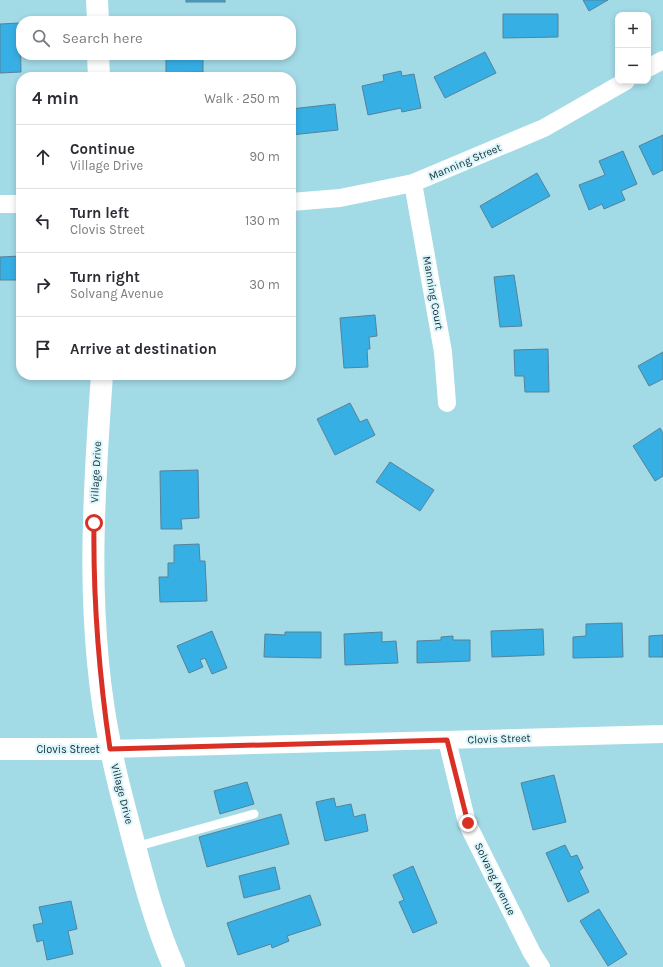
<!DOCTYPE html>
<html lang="en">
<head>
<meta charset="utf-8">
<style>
  :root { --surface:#fff; --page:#f7f7f7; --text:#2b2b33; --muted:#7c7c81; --line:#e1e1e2 }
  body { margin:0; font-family:Karla,sans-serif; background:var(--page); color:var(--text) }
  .controls { position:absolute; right:12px; top:12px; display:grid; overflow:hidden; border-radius:8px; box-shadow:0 2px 6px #0003 }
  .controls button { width:36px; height:36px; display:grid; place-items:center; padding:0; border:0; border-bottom:1px solid var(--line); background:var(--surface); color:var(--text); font:20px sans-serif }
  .stop { position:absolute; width:12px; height:12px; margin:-9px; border:3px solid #d93025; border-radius:50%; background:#fff }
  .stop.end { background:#d93025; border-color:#fff; box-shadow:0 1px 4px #0008 }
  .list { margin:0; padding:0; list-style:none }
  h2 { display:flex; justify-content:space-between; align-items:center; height:52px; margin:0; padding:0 16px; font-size:17px }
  h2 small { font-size:13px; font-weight:400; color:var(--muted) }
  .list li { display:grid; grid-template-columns:26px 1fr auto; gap:12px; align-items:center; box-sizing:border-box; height:64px; padding:0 16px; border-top:1px solid var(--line) }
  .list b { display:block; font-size:15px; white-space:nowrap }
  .list p { margin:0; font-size:13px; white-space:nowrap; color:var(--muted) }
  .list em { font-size:13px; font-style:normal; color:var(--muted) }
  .icon { flex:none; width:22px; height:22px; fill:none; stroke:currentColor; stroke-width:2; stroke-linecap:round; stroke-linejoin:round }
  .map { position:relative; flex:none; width:663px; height:967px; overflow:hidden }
  .search { position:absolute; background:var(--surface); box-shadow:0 2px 6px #0003; left:16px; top:16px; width:280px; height:44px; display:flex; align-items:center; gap:10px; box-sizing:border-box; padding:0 14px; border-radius:16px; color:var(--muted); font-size:15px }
  .panel { position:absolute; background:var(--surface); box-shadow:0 2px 6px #0003; left:16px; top:72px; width:280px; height:308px; border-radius:16px }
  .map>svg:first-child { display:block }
</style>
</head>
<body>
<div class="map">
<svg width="663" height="967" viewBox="0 0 663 967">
  <rect width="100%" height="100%" fill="#a2dae6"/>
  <g fill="#36afe5" stroke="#56829a">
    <rect x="186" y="0" width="39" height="2"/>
    <path d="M583,0H608L589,11Z"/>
    <path d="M503,14H558V37L503,38Z"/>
    <path d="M20,23L21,72L0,73V24Z"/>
    <path d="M485,52L496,73L445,98L434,77Z"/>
    <path d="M166,55H203V72L166,73Z"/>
    <path d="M401,71L402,76L414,74L421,108L402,112L401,108L368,115L362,86L384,81L383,75Z"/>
    <path d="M335,104L338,130L291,135V109Z"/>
    <path d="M663,135V170L653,175L639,146Z"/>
    <path d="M623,151L637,184L621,191L625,200L604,209L602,204L589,210L579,185L605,175L599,161Z"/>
    <path d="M537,173L550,196L492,228L480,206Z"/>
    <path d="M21,256V280H0V257Z"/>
    <path d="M514,275L522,326L500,327L494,277Z"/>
    <path d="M375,315L377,336L369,337L370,349H367L368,367L344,368L340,318Z"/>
    <path d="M548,349L549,392H525L524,376H515L514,350Z"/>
    <path d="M663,352V379L649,386L638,366Z"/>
    <path d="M350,403L360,422L367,419L375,435L335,455L317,419Z"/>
    <path d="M660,428L663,433V476L655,481L633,446Z"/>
    <path d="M390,462L434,490L420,511L376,482Z"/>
    <path d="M198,470L199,518L181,519L182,529H161L160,471Z"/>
    <path d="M199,544L200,561H205L207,601L160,602L159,577H168V563H174V545Z"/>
    <path d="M622,623L623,657L573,658V637L586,636V624Z"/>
    <path d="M543,629L544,655L492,657L491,631Z"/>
    <path d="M212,631L227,668L212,674L205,658L200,660L203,667L189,673L177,646Z"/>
    <path d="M285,632H321V658L264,657L265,634L285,635Z"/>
    <path d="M382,632V642L396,641L398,663L345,665L344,634Z"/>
    <path d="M663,635V657H649V636Z"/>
    <path d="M453,636V640H470V661L417,663V641L441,640V637Z"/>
    <path d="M554,775L566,822L533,830L521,783Z"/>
    <path d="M247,782L254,804L220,814L214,791Z"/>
    <path d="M334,798L336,807L351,804L354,817L365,814L368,831L325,841L316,802Z"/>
    <path d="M281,814L289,844L207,867L199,837Z"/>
    <path d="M565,845L571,857L577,855L583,868L579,871L589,892L568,902L546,853Z"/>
    <path d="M413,866L437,923L413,933L399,902L404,900L393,875Z"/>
    <path d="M275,867L280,889L244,898L239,876Z"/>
    <path d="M310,895L321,925L287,936L289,941L272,948L271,944L238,955L227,923Z"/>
    <path d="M71,901L77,929L68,931L73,954L47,960L43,940L37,942L33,925L43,923L39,907Z"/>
    <path d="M599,909L627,954L608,966L580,921Z"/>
  </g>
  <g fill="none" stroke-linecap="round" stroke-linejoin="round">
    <path stroke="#fff" stroke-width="9" d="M135,847L254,814"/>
    <g stroke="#fff" stroke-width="18">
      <path d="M648,68L663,60"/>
      <path d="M413,183L443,352L447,403"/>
      <path d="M291,202L340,198L413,183L544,128L626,81"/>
      <path d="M0,204H21"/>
      <path d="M447,740L467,823L532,953L541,967"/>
      <path d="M110,749L663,734"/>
    </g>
    <path stroke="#fff" stroke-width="22" d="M0,749H110"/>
    <g stroke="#fff" stroke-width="22">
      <path d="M97,0L98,21"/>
      <path d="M98,55L99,77"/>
      <path d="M102,375C93,499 85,626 111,749C116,777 124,804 131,832C143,877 155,924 174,967"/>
    </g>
  </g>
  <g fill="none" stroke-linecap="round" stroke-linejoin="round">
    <path stroke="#d93025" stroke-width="5" d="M94,523C93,599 99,674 110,749L447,740L468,823"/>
  </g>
  <g text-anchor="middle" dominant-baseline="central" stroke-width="4" stroke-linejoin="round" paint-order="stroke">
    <g font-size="11" fill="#152c31" stroke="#daf6fc">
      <text transform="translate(465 162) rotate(-23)">Manning Street</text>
      <text transform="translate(433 293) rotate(80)">Manning Court</text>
      <text transform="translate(96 472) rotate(-87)">Village Drive</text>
      <text transform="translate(499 739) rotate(-2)">Clovis Street</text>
      <text x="68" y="749">Clovis Street</text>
      <text transform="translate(122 794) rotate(76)">Village Drive</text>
      <text transform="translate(495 879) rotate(64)">Solvang Avenue</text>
    </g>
  </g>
</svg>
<div class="controls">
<button>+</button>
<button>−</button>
</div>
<div class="stop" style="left:94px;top:523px"></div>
<div class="stop end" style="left:468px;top:823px"></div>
<div class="search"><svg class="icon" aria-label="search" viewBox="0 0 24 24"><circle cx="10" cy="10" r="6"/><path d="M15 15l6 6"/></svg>Search here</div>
<section class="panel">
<h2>4 min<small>Walk · 250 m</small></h2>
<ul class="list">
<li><svg class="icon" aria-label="ahead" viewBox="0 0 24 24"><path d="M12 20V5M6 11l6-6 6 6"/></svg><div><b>Continue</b><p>Village Drive</p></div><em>90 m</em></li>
<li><svg class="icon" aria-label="left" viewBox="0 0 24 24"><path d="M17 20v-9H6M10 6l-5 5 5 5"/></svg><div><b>Turn left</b><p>Clovis Street</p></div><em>130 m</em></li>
<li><svg class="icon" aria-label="right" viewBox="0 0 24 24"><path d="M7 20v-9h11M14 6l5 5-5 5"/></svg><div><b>Turn right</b><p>Solvang Avenue</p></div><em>30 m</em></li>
<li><svg class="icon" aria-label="arrive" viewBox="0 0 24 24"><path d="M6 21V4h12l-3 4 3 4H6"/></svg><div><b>Arrive at destination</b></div></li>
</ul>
</section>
</div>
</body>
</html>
